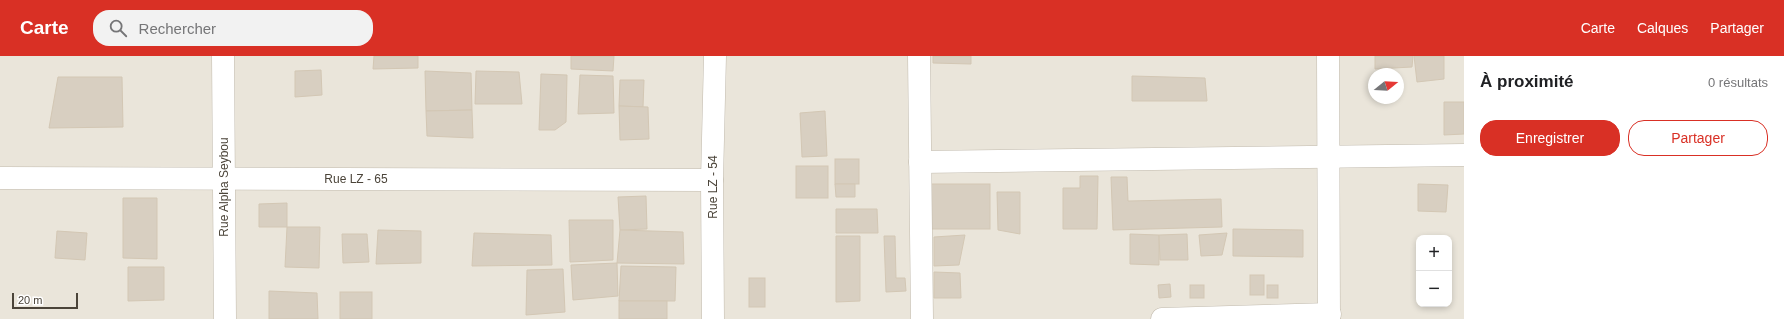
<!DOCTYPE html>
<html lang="fr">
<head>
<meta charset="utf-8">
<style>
  :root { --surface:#fff; --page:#f2f2f2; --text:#202124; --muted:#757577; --line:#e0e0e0; --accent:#d93025 }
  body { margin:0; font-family:Arial,sans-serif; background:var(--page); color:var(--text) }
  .controls { position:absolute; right:12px; bottom:12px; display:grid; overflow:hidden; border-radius:8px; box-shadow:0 2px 6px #0003 }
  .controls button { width:36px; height:36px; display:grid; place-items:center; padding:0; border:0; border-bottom:1px solid var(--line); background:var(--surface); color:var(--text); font:20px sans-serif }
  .compass { position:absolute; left:1368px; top:12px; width:36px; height:36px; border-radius:50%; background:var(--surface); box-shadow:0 2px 6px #0003; rotate:72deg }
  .scale { position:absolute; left:12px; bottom:10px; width:66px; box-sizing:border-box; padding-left:4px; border:2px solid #4b4439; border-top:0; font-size:11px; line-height:14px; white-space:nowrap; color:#4b4439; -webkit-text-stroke:3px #fff; paint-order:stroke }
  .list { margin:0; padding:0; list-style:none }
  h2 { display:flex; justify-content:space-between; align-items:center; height:52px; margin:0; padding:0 16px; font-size:17px }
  h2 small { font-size:13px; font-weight:400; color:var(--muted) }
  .actions { display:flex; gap:8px; padding:12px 16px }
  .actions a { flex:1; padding:9px 0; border:1px solid var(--accent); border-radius:16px; text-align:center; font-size:14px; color:var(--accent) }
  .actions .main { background:var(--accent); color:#fff }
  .icon { flex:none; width:22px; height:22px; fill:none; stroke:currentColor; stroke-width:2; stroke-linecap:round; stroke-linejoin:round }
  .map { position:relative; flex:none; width:1464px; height:263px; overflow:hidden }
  header { display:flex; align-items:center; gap:24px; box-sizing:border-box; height:56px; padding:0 20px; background:var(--accent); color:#fff }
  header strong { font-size:19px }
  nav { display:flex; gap:22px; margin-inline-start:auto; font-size:14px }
  .search { width:280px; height:36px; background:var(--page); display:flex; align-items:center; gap:10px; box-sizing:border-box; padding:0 14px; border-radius:16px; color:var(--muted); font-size:15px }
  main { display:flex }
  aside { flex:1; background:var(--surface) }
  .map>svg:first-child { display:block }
</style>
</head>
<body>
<header>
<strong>Carte</strong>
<div class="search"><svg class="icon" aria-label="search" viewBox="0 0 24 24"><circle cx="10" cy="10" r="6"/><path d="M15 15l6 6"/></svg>Rechercher</div>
<nav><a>Carte</a><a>Calques</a><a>Partager</a></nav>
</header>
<main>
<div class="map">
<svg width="1464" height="263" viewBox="0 0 1464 263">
  <rect width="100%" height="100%" fill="#f6f3ec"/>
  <path fill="#eae5da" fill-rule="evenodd" d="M0,0H1464V263H0ZM1374,18H1398V42H1374ZM1419,182H1449V248H1419Z"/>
  <g fill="#d8cfc1" stroke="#d3c7b4">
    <path d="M374,0H418V12L373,13Z"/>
    <path d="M571,0H614L613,15L571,13Z"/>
    <path d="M933,0H971V8L933,7Z"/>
    <path d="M1375,0H1413L1412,11L1375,13Z"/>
    <path d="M1414,0H1444V23L1417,26Z"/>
    <path d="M321,14L322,39L295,41V15Z"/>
    <path d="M425,15L471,17L472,54L426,55Z"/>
    <path d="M476,15L519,16L522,48H475Z"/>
    <path d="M541,18L567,19L566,66L555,74H539Z"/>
    <path d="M580,19L613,20L614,57L578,58Z"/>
    <path d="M1132,20L1205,22L1207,45H1132Z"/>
    <path d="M58,21H122L123,71L49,72Z"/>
    <path d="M620,24H644L643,51L619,50Z"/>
    <path d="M1444,46H1464V78L1444,79Z"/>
    <path d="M619,50L648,51L649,83L620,84Z"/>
    <path d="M472,54L473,82L427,80L426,55Z"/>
    <path d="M825,55L827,100L802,101L800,57Z"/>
    <rect x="835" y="103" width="24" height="25"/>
    <rect x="796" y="110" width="32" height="32"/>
    <path d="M1080,120H1098L1097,173H1063V132H1080Z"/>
    <path d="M1111,121H1127L1128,145L1221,143L1222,171L1113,174Z"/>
    <path d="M835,128H855V141H836Z"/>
    <rect x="931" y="128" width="59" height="45"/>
    <path d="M1418,128L1448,129L1446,156L1418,155Z"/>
    <path d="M997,136H1020V178L998,174Z"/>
    <path d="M646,140L647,173L620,174L618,141Z"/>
    <path d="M123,142H157V203L123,202Z"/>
    <path d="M287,147V171H259V148Z"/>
    <path d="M836,153H877L878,177H836Z"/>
    <path d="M569,164H613V204L570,206Z"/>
    <path d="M287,171H320L319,212L285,211Z"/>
    <path d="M1233,173L1303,174V201L1233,200Z"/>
    <path d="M378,174L421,175V207L376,208Z"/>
    <path d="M620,174L683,176L684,208L617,207Z"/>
    <path d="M57,175L87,177L85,204L55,202Z"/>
    <path d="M474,177L551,179L552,209L472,210Z"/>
    <path d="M1227,177L1222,199L1201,200L1199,179Z"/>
    <path d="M342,178H367L369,206L343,207Z"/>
    <path d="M1130,178L1159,179V209L1130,208Z"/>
    <path d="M1187,178L1188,204H1160L1159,179Z"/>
    <path d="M965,179L959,209L934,210V181Z"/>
    <path d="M836,180H860V245L836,246Z"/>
    <path d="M884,180H895L896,222H905L906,235L886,236Z"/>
    <path d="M617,207L618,240L573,244L571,209Z"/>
    <path d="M621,210L676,211L675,245H619Z"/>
    <path d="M128,211H164V244L128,245Z"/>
    <path d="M563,213L565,256L526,259L527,214Z"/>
    <path d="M934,216L960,217L961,242H934Z"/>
    <rect x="1250" y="219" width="14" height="20"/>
    <rect x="749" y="222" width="16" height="29"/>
    <path d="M1170,228L1171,241L1159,242L1158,229Z"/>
    <rect x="1190" y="229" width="14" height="13"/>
    <rect x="1267" y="229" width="11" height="13"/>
    <path d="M269,235L317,237L318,263H269Z"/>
    <rect x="340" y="236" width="32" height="27"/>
    <rect x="619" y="245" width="48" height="18"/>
  </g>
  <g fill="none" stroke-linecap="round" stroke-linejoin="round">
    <defs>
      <g id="minor">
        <path d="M223,0L225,263"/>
        <path d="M919,0L922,263"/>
        <path d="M1328,0L1329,263"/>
        <path d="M920,106L1464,99"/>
        <path d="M0,122L712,124"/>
        <path d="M713,263L712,124L715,0"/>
        <path d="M1162,263L1330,258"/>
      </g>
    </defs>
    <use href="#minor" stroke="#c2bbae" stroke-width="23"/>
    <use href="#minor" stroke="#fff" stroke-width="22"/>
  </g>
  <g text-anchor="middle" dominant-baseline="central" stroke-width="3" stroke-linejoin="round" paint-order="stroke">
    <g font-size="12" fill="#4b4439" stroke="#fff">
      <text x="356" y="123">Rue LZ - 65</text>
      <text transform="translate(224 131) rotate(-90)">Rue Alpha Seybou</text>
      <text transform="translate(713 131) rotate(-90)">Rue LZ - 54</text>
    </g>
  </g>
</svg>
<div class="controls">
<button>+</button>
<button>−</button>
</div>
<svg class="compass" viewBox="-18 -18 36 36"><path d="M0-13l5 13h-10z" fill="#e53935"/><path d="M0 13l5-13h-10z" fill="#757577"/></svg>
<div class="scale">20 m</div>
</div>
<aside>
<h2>À proximité<small>0 résultats</small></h2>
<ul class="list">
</ul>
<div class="actions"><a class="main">Enregistrer</a><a>Partager</a></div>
</aside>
</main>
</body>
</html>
